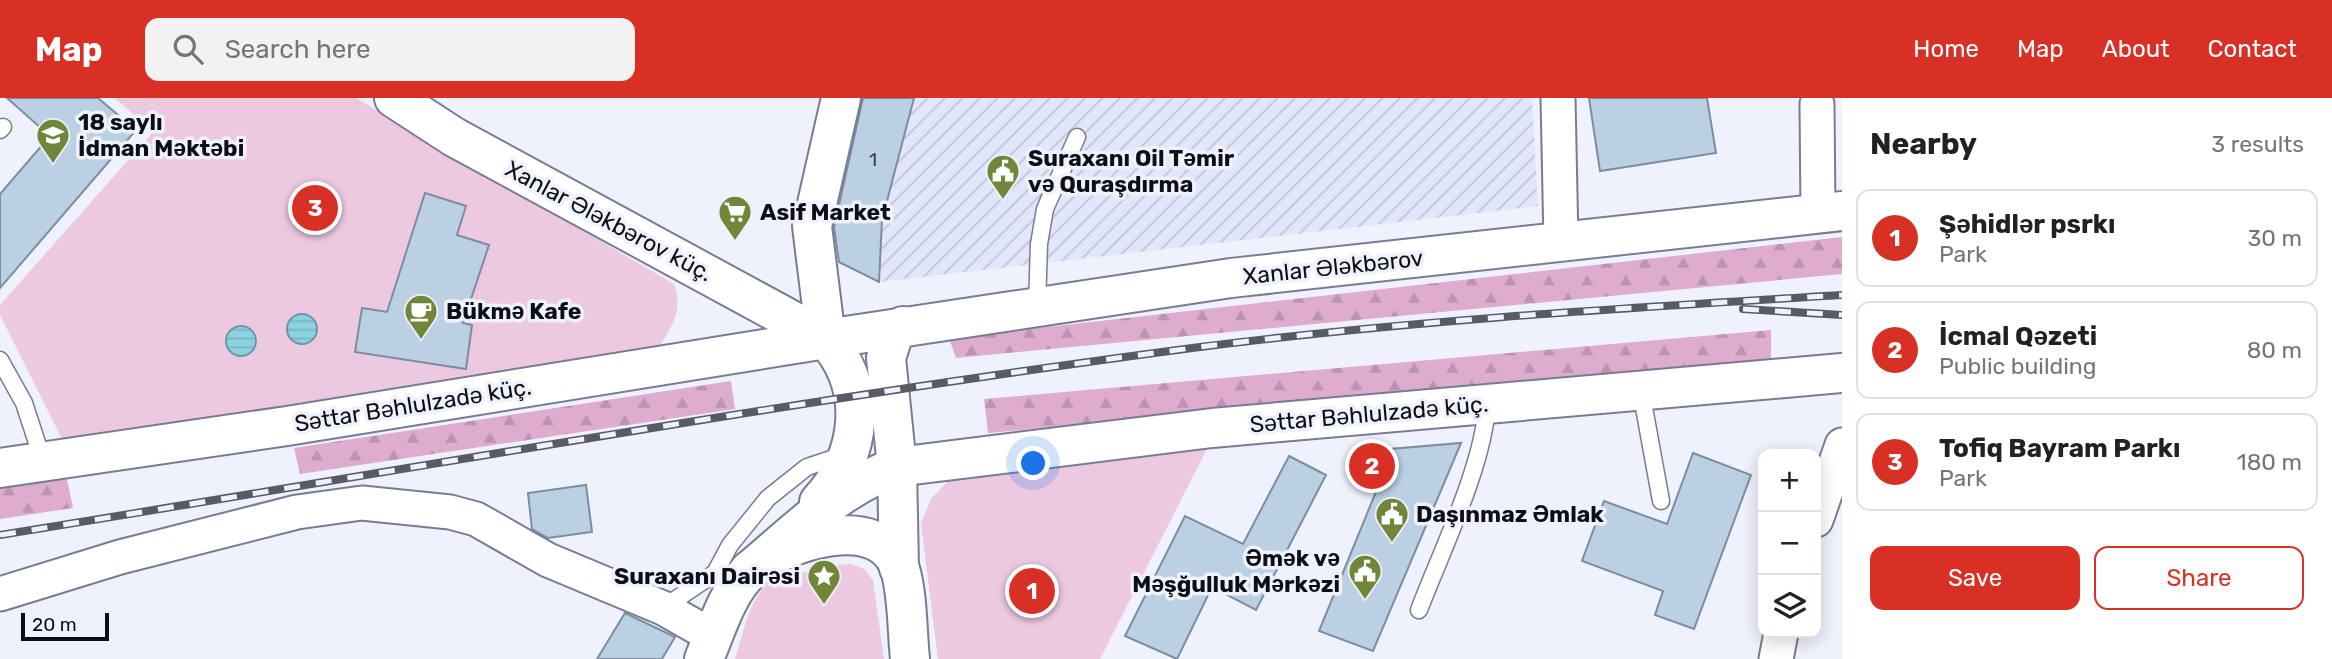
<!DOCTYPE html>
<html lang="en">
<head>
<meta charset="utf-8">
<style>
  :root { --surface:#fff; --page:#f2f2f2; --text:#202124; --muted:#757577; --line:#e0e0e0; --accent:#d93025 }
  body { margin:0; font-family:Rubik,sans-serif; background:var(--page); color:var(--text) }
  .controls { position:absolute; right:21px; bottom:21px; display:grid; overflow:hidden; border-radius:14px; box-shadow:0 4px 18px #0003 }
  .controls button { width:63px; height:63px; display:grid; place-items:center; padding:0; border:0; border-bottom:2px solid var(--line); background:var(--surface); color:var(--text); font:35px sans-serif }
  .scale { position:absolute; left:21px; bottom:18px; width:88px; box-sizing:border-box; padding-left:7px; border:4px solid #0d0f17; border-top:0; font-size:19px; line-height:24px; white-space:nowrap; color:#0d0f17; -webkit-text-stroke:5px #eff1fc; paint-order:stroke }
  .you { position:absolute; left:1034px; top:366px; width:24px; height:24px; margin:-18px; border:5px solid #fff; border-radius:50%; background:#1a73e8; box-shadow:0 0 0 10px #1a73e833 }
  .badge { display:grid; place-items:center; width:46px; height:46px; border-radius:50%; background:var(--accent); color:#fff; font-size:23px; font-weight:700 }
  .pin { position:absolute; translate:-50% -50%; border:4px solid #fff; box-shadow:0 2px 7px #0006 }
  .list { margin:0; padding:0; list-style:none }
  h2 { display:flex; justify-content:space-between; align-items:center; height:91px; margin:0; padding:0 28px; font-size:30px }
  h2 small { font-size:23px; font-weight:400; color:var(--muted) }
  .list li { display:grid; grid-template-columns:46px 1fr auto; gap:21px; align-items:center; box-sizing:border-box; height:98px; margin:0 14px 14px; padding:0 14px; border:2px solid var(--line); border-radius:14px }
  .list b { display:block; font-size:26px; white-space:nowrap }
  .list p { margin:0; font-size:23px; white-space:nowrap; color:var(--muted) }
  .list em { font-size:23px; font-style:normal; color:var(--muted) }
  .actions { display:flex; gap:14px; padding:21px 28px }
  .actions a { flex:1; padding:16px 0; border:2px solid var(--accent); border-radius:14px; text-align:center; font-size:24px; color:var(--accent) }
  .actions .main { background:var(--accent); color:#fff }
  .icon { flex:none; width:38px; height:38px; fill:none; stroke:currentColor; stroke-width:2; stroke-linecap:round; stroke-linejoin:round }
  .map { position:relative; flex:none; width:1842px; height:561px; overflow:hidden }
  header { display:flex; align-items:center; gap:42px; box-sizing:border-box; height:98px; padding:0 35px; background:var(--accent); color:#fff }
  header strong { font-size:33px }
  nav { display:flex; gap:38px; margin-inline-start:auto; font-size:24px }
  .search { width:490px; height:63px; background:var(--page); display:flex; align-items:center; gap:18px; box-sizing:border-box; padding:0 24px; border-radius:14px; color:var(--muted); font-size:26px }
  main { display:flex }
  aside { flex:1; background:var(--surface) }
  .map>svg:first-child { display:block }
</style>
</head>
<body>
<header>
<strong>Map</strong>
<div class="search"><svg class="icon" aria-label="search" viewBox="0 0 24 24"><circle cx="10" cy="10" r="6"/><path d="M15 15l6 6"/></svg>Search here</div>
<nav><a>Home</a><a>Map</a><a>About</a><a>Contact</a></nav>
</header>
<main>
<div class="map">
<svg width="1842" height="561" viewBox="0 0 1842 561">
  <defs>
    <pattern id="industrial-furrows" width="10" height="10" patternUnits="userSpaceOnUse" patternTransform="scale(1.75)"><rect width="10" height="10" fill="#e2e6fa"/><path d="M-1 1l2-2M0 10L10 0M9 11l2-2" fill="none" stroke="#c1c4d6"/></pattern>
    <pattern id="forest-firs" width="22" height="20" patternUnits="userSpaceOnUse" patternTransform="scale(1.75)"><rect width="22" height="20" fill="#ddacce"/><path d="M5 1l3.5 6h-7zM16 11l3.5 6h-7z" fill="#bc93b0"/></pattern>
    <pattern id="water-rules" width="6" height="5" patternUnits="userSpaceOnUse" patternTransform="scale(1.75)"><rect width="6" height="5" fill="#8dd2e2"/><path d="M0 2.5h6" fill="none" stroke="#78b3c1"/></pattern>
  </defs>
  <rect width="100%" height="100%" fill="#eff1fc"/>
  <path fill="url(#industrial-furrows)" d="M914,0H1532L1538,108L879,184L882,122Z"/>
  <g fill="url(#forest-firs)">
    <path d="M1842,139V176L956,260L949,240Z"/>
    <path d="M1771,232V263L988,335L984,301Z"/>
    <path d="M731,283L735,311L300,376L294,350Z"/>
    <path d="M66,377L73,410L0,421V387Z"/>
  </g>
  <g fill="#ecc9e0">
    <path d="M115,0H356L674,186C684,211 671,232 656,253L63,343L0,217V207L153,34Z"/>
    <path d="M1209,347L1100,561H938L921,425L931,401L953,378Z"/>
    <path d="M851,466L864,471L873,482L884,561H735C744,534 749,498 773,481L837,467Z"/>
  </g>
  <g fill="url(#water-rules)" stroke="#6798a5" stroke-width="2">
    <circle cx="302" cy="231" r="15"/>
    <circle cx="241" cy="243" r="15"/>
  </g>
  <g fill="#bbd0e3" stroke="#7a8ea0" stroke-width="2">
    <path d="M7,0H98L136,32L0,190V96L50,38Z"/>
    <path d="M863,0H914L882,122L879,184L839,164L834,129Z"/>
    <path d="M1589,0H1707L1716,55L1600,73Z"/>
    <path d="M425,95L466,108L457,137L489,147L463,225L472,227L466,271L355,254L362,210L387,214Z"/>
    <path d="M1461,345L1373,553L1319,533L1380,384L1355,386L1354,354Z"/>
    <path d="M1693,355L1751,377L1694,531L1655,517L1663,493L1582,463L1604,403L1667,426Z"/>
    <path d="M1289,358L1326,377L1256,512L1212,489L1177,561L1125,538L1185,418L1243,446Z"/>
    <path d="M586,387L592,434L548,440L532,431L528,395Z"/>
    <path d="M625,515L675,539L662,561H597Z"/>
  </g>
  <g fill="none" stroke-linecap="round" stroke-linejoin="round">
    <defs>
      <g id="service">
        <path d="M0,32L3,29"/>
        <path d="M1037,208L1039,146L1045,111L1077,39"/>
        <path d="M0,262L24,305L43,363"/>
        <path d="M1641,293L1661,403"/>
        <path d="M663,510L715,475L730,447L768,400L807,369L843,357"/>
        <path d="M1419,512C1441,454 1484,367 1487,306"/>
      </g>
      <g id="minor">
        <path d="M1558,0L1561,144"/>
        <path d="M1817,6L1818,116"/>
        <path d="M1816,422L1842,347"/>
        <path d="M0,496L120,459L297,414L362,405L450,414L476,421L548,462L663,510L714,539"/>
        <path d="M1776,561L1781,535"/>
      </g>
      <path id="tertiary" d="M841,0L812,128L826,241L1231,180L1842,113"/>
      <g id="secondary">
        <path d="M394,0L454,39L826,241C870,291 862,357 819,404"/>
        <path d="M0,370L287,328L826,241"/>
        <path d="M899,470L897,369L886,260L893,238L903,228"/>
        <path d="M749,473C795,435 840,388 897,369L1212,330L1842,275"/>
        <path d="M704,561C716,533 727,493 751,472C783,444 881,411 900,471C908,498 907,533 910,561"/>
      </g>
    </defs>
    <use href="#service" stroke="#787c93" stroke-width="19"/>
    <use href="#minor" stroke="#787c93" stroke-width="37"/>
    <use href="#tertiary" stroke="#787c93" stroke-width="42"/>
    <use href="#secondary" stroke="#787c93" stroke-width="42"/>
    <use href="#service" stroke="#fff" stroke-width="16"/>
    <use href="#minor" stroke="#fff" stroke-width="33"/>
    <use href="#tertiary" stroke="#fff" stroke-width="38"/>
    <use href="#secondary" stroke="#fff" stroke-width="38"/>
    <defs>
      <g id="rail">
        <path d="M1743,211L1842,217"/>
        <path d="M0,437C400,373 798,301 1200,249C1412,222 1628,210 1842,197"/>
      </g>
    </defs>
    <use href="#rail" stroke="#595b64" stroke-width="8"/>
    <use href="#rail" stroke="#eff1fc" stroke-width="5" stroke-dasharray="16" stroke-linecap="butt"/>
  </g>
  <defs>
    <symbol id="school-pin" viewBox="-11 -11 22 30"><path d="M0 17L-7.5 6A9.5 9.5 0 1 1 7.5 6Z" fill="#718638" stroke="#eff1fc"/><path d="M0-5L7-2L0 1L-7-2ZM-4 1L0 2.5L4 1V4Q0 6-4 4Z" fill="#fff"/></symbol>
    <symbol id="civic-pin" viewBox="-11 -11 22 30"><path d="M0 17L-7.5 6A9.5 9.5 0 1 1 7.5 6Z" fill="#718638" stroke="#eff1fc"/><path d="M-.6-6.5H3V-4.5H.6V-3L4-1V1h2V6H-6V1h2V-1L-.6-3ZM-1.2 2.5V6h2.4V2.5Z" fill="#fff"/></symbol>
    <symbol id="supermarket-pin" viewBox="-11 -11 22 30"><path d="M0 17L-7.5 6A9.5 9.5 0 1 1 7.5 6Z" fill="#718638" stroke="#eff1fc"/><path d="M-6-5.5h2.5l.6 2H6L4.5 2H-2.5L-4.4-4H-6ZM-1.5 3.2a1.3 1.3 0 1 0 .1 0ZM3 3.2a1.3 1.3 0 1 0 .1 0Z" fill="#fff"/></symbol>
    <symbol id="cafe-pin" viewBox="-11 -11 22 30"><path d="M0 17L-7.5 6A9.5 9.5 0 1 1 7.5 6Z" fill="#718638" stroke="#eff1fc"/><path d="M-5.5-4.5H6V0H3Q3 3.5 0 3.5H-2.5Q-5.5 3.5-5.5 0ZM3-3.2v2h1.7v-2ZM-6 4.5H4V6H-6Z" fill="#fff"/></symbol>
    <symbol id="sight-pin" viewBox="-11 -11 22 30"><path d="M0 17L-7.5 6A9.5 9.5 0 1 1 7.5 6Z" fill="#718638" stroke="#eff1fc"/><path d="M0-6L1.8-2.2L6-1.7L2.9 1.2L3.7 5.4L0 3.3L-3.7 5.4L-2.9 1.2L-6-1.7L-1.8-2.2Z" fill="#fff"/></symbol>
  </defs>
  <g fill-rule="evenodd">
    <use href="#school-pin" x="34" y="18" width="38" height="52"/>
    <use href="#civic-pin" x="984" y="54" width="38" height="52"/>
    <use href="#supermarket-pin" x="716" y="95" width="38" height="52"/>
    <use href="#cafe-pin" x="402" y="194" width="38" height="52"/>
    <use href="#civic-pin" x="1373" y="397" width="38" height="52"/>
    <use href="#civic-pin" x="1346" y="454" width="38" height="52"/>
    <use href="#sight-pin" x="805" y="459" width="38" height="52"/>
  </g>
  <g text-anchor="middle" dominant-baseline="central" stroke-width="7" stroke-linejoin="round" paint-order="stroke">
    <g font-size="19" fill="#383f4a">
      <text x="873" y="61">1</text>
    </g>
    <g font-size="23" font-weight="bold" fill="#0d0f17" stroke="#eff1fc" text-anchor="start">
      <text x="78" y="24">18 saylı<tspan x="78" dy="26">İdman Məktəbi</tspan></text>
      <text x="1028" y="60">Suraxanı Oil Təmir<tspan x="1028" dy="26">və Quraşdırma</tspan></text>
      <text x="760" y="114">Asif Market</text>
      <text x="446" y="213">Bükmə Kafe</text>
      <text x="1416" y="416">Daşınmaz Əmlak</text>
      <text x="1340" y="460" text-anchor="end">Əmək və<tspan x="1340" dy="26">Məşğulluk Mərkəzi</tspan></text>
      <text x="800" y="478" text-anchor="end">Suraxanı Dairəsi</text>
    </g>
    <g font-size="23" fill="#0d0f17" stroke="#eff1fc">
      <text transform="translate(609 123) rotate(28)">Xanlar Ələkbərov küç.</text>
      <text transform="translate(1333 169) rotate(-6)">Xanlar Ələkbərov</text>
      <text transform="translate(413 307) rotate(-9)">Səttar Bəhlulzadə küç.</text>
      <text transform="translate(1369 316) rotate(-5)">Səttar Bəhlulzadə küç.</text>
    </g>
  </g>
</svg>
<div class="controls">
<button>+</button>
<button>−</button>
<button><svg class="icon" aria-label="layers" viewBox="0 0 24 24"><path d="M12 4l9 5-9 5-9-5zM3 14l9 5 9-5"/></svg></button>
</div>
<div class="scale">20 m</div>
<div class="you"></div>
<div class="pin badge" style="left:1032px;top:493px">1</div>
<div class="pin badge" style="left:1372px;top:368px">2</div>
<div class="pin badge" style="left:315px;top:110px">3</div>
</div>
<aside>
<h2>Nearby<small>3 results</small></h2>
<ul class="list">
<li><span class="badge">1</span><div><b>Şəhidlər psrkı</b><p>Park</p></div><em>30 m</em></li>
<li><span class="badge">2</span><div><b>İcmal Qəzeti</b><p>Public building</p></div><em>80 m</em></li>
<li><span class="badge">3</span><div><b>Tofiq Bayram Parkı</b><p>Park</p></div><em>180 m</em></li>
</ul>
<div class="actions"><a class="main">Save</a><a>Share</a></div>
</aside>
</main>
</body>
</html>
